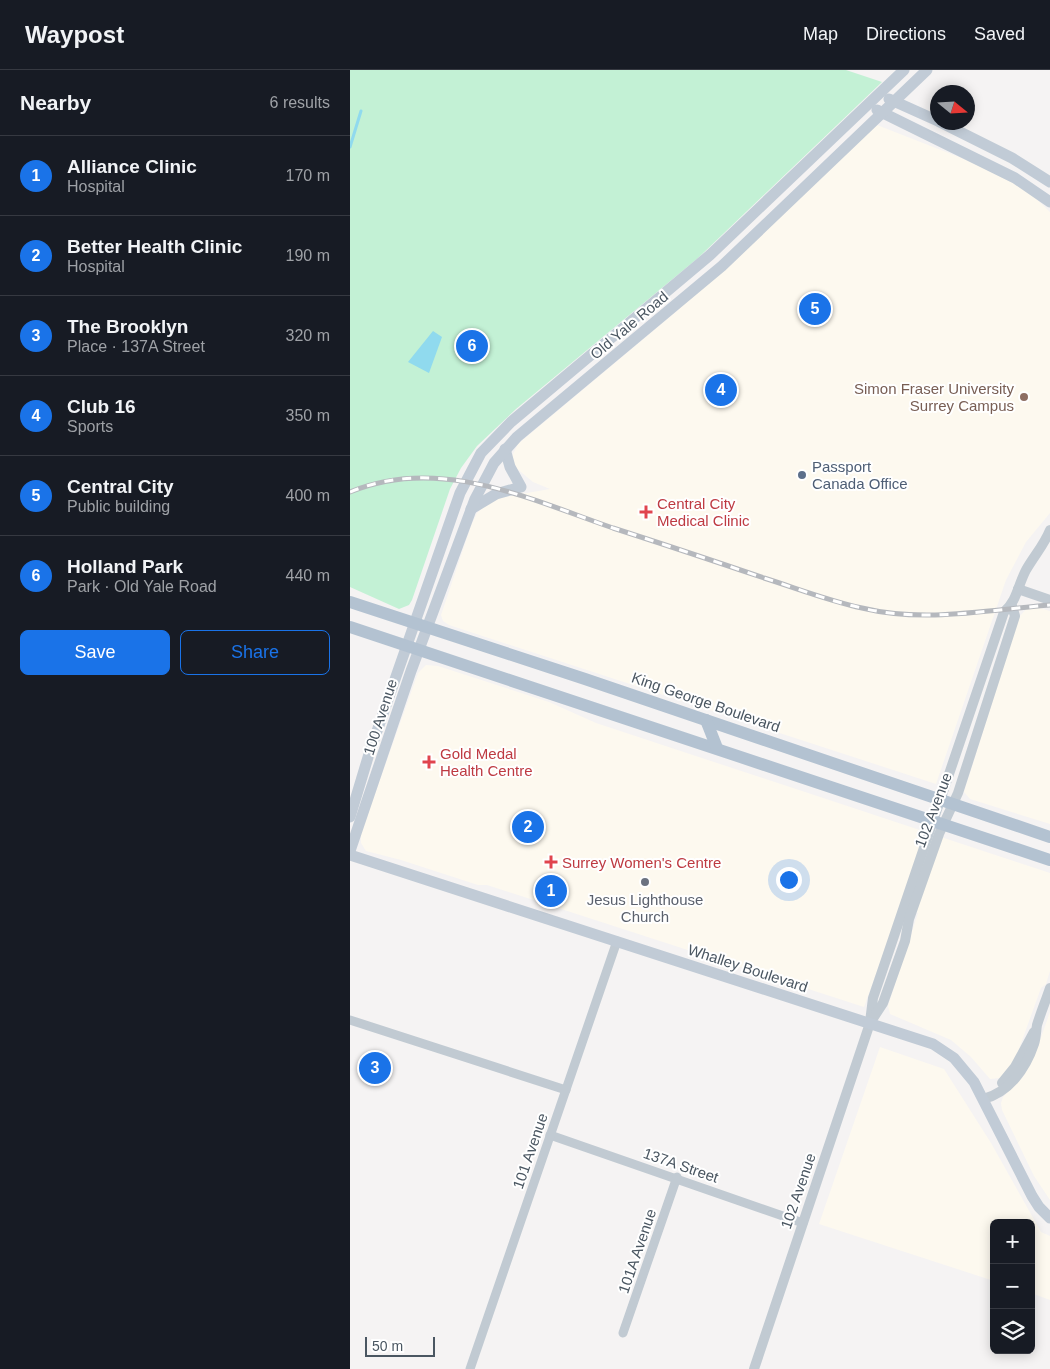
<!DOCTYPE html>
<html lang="en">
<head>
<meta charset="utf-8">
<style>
  :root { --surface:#171b24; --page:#242831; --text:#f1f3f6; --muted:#9ea1a6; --line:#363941; --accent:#1a73e8 }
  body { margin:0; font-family:Helvetica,sans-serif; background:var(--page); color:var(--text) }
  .controls { position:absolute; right:15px; bottom:15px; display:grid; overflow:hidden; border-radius:8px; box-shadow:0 2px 12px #0003 }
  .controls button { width:45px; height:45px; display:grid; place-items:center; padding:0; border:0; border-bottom:1px solid var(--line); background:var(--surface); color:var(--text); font:25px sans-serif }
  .compass { position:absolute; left:580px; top:15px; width:45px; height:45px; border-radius:50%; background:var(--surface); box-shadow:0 2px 12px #0003; rotate:108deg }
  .scale { position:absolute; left:15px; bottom:12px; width:70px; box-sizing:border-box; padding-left:5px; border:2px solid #4a5661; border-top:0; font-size:14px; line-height:18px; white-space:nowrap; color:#4a5661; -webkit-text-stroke:4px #fff; paint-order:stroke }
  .you { position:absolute; left:438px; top:809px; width:18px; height:18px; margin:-12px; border:4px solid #fff; border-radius:50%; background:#1a73e8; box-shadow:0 0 0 8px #1a73e833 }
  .badge { display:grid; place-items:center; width:32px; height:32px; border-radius:50%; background:var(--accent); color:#fff; font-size:16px; font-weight:700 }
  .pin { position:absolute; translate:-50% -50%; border:2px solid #fff; box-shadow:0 1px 5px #0006 }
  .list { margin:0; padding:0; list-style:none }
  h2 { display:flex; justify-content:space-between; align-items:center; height:65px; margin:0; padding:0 20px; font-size:21px }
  h2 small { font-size:16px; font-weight:400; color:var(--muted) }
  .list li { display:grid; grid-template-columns:32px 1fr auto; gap:15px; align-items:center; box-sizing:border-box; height:80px; padding:0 20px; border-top:1px solid var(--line) }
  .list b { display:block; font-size:19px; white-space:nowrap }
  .list p { margin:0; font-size:16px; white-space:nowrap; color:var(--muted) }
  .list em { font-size:16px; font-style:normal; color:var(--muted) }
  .actions { display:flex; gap:10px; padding:15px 20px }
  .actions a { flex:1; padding:11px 0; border:1px solid var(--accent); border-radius:8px; text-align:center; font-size:18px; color:var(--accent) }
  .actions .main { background:var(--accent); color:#fff }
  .icon { flex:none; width:28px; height:28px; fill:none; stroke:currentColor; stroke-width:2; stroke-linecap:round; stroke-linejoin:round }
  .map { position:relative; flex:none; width:700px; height:1299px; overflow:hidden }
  header { display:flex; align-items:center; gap:30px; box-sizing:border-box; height:70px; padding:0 25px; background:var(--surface); border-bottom:1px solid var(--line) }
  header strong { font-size:24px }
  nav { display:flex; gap:28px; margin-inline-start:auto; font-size:18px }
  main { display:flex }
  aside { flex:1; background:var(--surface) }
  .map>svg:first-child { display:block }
</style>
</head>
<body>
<header>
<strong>Waypost</strong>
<nav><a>Map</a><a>Directions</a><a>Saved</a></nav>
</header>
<main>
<aside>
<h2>Nearby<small>6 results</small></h2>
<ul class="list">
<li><span class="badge">1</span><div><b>Alliance Clinic</b><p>Hospital</p></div><em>170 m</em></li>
<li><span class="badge">2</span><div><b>Better Health Clinic</b><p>Hospital</p></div><em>190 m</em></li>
<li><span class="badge">3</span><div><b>The Brooklyn</b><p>Place · 137A Street</p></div><em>320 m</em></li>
<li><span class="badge">4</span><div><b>Club 16</b><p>Sports</p></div><em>350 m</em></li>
<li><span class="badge">5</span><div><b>Central City</b><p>Public building</p></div><em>400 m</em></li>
<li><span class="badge">6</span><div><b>Holland Park</b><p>Park · Old Yale Road</p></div><em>440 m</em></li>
</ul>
<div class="actions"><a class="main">Save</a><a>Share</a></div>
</aside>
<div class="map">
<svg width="700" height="1299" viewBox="0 0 700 1299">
  <rect width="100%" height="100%" fill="#f5f3f3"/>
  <g fill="#fdf9ef">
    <path d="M527,55L619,91L677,120L700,142V443L676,472L656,510L586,714L99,555L93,551L91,545L121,456L127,443L143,429L200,419L183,412L165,397L162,386L168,374L327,241Z"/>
    <path d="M680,535L700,541V754L620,729L614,722L669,547Z"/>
    <path d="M76,595L88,596L199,632L246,653L700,803V901L696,914L691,918L665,990L650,1008L640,1009L621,987L601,970L540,944L538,936L568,843L550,838L514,937L137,815H128L51,790L16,781L11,773V763L68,603Z"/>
    <path d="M700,942V1130L684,1106L652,1040L651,1033L653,1027L673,1007L688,976Z"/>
    <path d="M530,977L594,999L641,1073L691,1162L700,1166V1230L681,1223V1153H644V1211L469,1154Z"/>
  </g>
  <path fill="#c3f1d5" d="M0,0H496L532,12L348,188L166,339L127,376L111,398L100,419L62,530L59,535L49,539L0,517Z"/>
  <path fill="#90daee" d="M83,261L92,267L79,303L58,292Z"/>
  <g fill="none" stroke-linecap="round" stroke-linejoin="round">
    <path stroke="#90daee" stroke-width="3" d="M0,77L11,41"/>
    <g stroke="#c1cad2" stroke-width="9">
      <path d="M0,950L216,1020"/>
      <path d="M200,1065L453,1153"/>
      <path d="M273,1263L327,1107"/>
      <path d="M120,1299L267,871"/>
    </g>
    <g stroke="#c1cad2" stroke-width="10">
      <path d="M668,519L700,530"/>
      <path d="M520,952L523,928L654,542C667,531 668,515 676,500C684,486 694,475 700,460"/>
      <path d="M652,1013L665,997L684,962"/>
      <path d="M633,1029C659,1023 676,998 684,974C686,968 686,961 687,955C691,942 696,930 700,918"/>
      <path d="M404,1299L516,965L520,953L533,933L555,871L559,849L589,764L608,723L665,546L662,536"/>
    </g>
    <g stroke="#c1cbd6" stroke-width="11">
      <path d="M539,29L588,51"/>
      <path d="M527,40L665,108L700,132"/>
      <path d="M590,52L662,88L700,112"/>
      <path d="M121,439L146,424L171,417L160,397L155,379"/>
      <path d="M0,747L19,684L110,423L131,383L161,352L360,185L554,0"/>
      <path d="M0,781L61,601L125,429L144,393L167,367L372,196L577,0"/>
      <path d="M0,785L583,974L604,988L624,1012L682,1126L689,1137L700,1148"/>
    </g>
    <g stroke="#b3c2d1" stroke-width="12">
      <path d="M0,532L235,609L700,767"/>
      <path d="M0,557L700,790"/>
      <path d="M356,650L367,678"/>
    </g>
    <defs>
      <path id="rail" d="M0,422C89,385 179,429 263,458C313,474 364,491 414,508C446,518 479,531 512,538C573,553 638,540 700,535"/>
    </defs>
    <use href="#rail" stroke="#b5b8bd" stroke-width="5"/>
    <use href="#rail" stroke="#fff" stroke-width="3" stroke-dasharray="9" stroke-linecap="butt"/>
  </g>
  <circle fill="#8d6e63" stroke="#fff" stroke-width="2" cx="674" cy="327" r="5"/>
  <circle fill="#5c6f8a" stroke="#fff" stroke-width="2" cx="452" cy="405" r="5"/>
  <g fill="#e0444e" stroke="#fff" stroke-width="2">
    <path d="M293.5 434.5h5v5h5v5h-5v5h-5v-5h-5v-5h5z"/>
    <path d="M76.5 684.5h5v5h5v5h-5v5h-5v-5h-5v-5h5z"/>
    <path d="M198.5 784.5h5v5h5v5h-5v5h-5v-5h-5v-5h5z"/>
  </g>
  <circle fill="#6b7280" stroke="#fff" stroke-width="2" cx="295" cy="812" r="5"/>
  <g text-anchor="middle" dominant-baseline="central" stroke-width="4" stroke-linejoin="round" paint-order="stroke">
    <g font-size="15" fill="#4a5661" stroke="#fff">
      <text transform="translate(279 255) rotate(-40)">Old Yale Road</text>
      <text transform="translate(356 632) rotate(19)">King George Boulevard</text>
      <text transform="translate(30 647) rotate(-72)">100 Avenue</text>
      <text transform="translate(583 740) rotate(-69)">102 Avenue</text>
      <text transform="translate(398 898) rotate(18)">Whalley Boulevard</text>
      <text transform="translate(180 1081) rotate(-71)">101 Avenue</text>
      <text transform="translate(331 1095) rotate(19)">137A Street</text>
      <text transform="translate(448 1121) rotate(-71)">102 Avenue</text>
      <text transform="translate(287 1181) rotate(-71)">101A Avenue</text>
    </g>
    <g font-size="15" fill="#785e54" stroke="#fff" text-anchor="end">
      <text x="664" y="318">Simon Fraser University<tspan x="664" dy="17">Surrey Campus</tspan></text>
    </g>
    <g font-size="15" fill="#4e5e75" stroke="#fff" text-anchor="start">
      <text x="462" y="396">Passport<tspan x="462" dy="17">Canada Office</tspan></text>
    </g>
    <g font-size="15" fill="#be3a42" stroke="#fff" text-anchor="start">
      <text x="307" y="433">Central City<tspan x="307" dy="17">Medical Clinic</tspan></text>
      <text x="90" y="683">Gold Medal<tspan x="90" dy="17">Health Centre</tspan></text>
      <text x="212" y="792">Surrey Women's Centre</text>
    </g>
    <g font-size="15" fill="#5b616d" stroke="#fff">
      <text x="295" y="829">Jesus Lighthouse<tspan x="295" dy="17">Church</tspan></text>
    </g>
  </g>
</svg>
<div class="controls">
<button>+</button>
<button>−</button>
<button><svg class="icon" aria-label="layers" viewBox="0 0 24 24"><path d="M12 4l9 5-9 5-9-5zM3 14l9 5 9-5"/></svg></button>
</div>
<svg class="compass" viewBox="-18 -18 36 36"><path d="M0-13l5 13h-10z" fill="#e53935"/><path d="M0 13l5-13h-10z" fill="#9ea1a6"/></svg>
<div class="scale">50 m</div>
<div class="you"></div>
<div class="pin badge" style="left:201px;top:821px">1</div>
<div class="pin badge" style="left:178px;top:757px">2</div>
<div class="pin badge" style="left:25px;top:998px">3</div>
<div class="pin badge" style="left:371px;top:320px">4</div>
<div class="pin badge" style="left:465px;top:239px">5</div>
<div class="pin badge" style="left:122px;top:276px">6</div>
</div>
</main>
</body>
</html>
